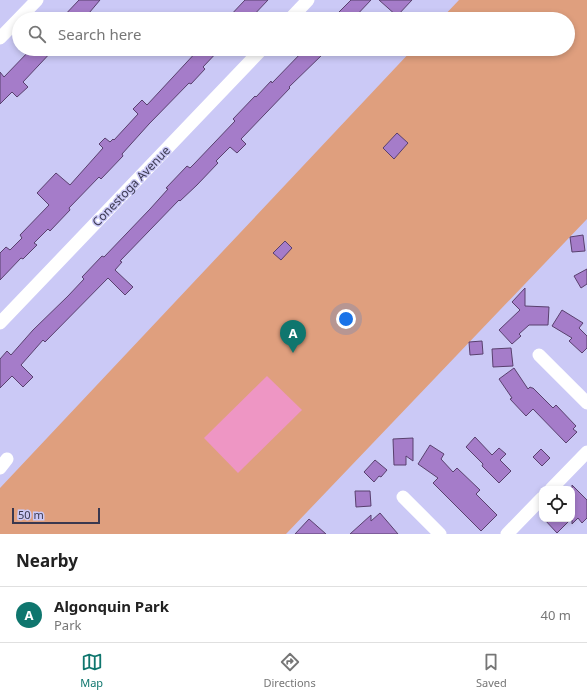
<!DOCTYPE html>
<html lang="en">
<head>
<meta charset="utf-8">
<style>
  :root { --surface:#fff; --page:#f2f2f2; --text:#222; --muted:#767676; --line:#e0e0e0; --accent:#0f766e }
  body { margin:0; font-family:"Noto Sans",sans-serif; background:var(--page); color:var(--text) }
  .controls { position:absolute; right:12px; bottom:12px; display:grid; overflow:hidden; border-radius:8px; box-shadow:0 2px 6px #0003 }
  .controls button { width:36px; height:36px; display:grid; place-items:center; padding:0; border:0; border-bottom:1px solid var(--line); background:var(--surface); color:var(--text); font:20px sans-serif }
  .scale { position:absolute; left:12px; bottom:10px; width:88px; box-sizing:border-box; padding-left:4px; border:2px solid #3a384f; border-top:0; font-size:11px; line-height:14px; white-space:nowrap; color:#3a384f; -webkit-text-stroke:3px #cbc9f6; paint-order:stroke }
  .you { position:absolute; left:346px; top:319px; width:14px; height:14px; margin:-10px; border:3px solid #fff; border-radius:50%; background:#1a73e8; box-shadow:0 0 0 6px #1a73e833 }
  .badge { display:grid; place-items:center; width:26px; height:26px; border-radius:50%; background:var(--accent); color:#fff; font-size:13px; font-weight:700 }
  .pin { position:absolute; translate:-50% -33px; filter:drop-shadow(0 1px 2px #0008) }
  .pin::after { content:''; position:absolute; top:21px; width:14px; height:12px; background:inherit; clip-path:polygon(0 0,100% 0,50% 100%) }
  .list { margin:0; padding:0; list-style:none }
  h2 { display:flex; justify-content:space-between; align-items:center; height:52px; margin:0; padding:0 16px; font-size:17px }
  h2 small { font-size:13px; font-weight:400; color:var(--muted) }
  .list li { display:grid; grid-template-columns:26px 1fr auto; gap:12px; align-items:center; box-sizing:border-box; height:56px; padding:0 16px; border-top:1px solid var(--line) }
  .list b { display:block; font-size:15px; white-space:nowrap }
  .list p { margin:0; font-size:13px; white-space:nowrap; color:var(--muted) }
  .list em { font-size:13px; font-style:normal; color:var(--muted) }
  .icon { flex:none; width:22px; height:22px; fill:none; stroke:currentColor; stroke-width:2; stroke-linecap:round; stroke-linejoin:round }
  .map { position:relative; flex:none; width:587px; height:534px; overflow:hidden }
  .search { position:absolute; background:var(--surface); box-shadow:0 2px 6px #0003; left:12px; right:12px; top:12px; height:44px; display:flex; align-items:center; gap:10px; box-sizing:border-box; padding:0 14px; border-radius:22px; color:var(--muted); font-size:15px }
  .sheet { height:108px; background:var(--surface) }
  nav { display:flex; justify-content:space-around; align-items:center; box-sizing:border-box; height:56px; border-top:1px solid var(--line); background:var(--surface); font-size:11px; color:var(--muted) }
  nav a { display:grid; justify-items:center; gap:2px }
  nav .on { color:var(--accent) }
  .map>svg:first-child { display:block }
</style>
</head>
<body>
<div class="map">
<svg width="587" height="534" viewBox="0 0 587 534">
  <rect width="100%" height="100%" fill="#cbc9f6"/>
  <path fill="#df9f7e" d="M459,0H587V219L286,534H0V488L413,49H568V19H441Z"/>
  <path fill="#ee96c4" d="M267,376L302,410L238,473L204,438Z"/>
  <g fill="#a57cc9" stroke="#59406e">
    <path d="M79,0H100L84,19H61Z"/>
    <path d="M245,0H268L250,19H227Z"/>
    <path d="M351,0H371L353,19H332Z"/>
    <path d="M379,0H412L397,16Z"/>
    <path d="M31,49H54L23,82L28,87L17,97L12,92L0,104V72L4,77Z"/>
    <path d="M199,49H220L203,67L205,69L191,84L189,83L149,124L122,154L123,156L101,179L99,177L69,208L70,210L50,231L48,229L34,243L37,245L23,259L21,258L0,280V253L6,247L10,250L22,238L20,235L49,205L37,193L56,173L70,185L103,148L99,144L105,138L110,142L113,139L114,140L138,114L133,109L142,100L147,105Z"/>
    <path d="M305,49H319L324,53L289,87L290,88L241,139L246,144L237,153L230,147L216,161L218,163L197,185L180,201L179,200L120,261L122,262L115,270L133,287L125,295L108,278L45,342L43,340L21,365L33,377L23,387L12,376L0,388V359L7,351L11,355L33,330L68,296L84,279L82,277L102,256L104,257L150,209L168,189L166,188L187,166L190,168L194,164L235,121L233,119L255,96L256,97L271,81L272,83Z"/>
    <path d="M397,133L408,143L394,159L383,148Z"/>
    <path d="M583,235L585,251L572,252L570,237Z"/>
    <path d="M285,241L292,248L281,260L273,253Z"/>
    <path d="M587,269V284L581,288L574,276Z"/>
    <path d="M525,288V306L549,307L548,325H529L519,334L521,336L512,344L499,330L520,310L512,302Z"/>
    <path d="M562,310L583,323L579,328L587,336V348L582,353L569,341L572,338L552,326Z"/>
    <path d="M482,341L483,354L470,355L469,342Z"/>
    <path d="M511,348L513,366L493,367L492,349Z"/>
    <path d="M514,368L528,389L530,387L532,388H533L553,408L556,405L576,426L573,429L577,432L566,443L533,409L526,416L510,399L512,398L499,379Z"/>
    <path d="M475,437L492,455L499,448L506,454L500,460L511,471L499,483L482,466L483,464L466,447Z"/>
    <path d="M413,438V461L406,456V465H394L393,439Z"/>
    <path d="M430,445L444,454L441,459L453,472L457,468L480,490L476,494L497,515L481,531L433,483L438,478L418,464Z"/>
    <path d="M541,449L550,458L542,466L533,457Z"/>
    <path d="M375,460L387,470L381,477L379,476L374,482L364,472Z"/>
    <path d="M572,485L587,500V518L582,523L578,518L572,524Z"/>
    <path d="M355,491H370L371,506L356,507Z"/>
    <path d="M380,513L398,534H350L371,515V521Z"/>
    <path d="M309,519L326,534H295Z"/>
    <path d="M544,519H571L557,533Z"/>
  </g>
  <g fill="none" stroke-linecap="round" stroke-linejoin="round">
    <g stroke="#fff" stroke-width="13">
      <path d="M290,19L308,0"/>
      <path d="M0,38L37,0"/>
      <path d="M0,323L262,49"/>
      <path d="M539,355L587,403"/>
      <path d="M0,468L7,459"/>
      <path d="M551,489L587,452"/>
      <path d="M403,497L440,534"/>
      <path d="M507,534L542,498"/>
    </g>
  </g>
  <g text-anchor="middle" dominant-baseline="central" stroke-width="3" stroke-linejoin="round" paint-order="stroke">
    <g font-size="12" fill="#3a384f" stroke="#cbc9f6">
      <text transform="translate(131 186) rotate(-46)">Conestoga Avenue</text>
    </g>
  </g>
</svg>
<div class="controls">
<button><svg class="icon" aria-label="locate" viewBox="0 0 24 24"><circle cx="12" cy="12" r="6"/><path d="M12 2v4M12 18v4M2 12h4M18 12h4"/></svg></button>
</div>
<div class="scale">50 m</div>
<div class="you"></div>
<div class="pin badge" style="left:293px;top:353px">A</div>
<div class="search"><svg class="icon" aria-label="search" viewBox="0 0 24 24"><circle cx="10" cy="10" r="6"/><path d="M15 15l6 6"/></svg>Search here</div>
</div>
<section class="sheet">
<h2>Nearby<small></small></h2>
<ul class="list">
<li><span class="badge">A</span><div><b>Algonquin Park</b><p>Park</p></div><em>40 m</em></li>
</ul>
</section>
<nav>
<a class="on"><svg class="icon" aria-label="map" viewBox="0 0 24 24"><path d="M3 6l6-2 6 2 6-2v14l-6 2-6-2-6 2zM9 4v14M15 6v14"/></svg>Map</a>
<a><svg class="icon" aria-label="directions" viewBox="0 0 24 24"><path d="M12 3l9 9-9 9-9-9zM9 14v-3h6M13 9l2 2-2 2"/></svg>Directions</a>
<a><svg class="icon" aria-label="saved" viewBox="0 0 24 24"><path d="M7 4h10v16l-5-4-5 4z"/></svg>Saved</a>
</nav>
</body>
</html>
